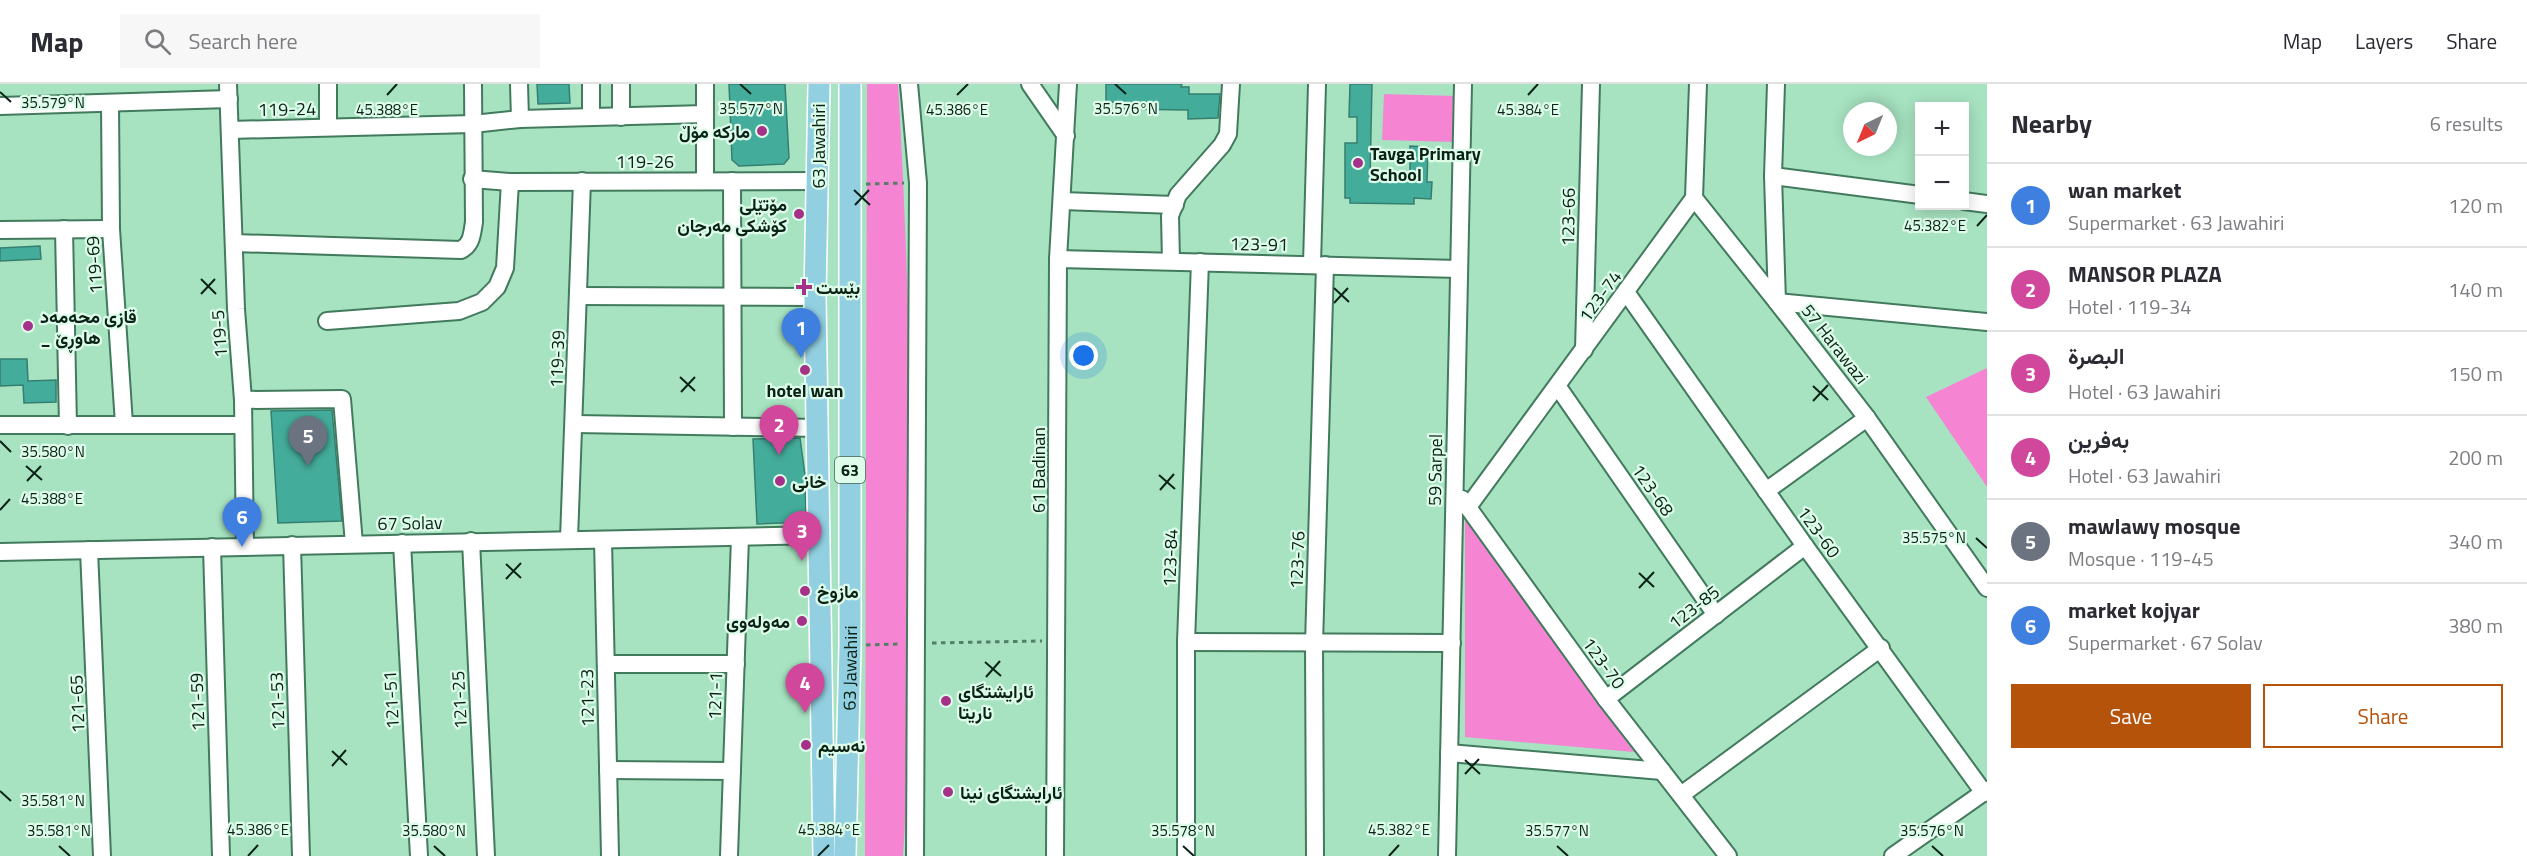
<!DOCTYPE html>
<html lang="en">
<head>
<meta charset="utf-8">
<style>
  :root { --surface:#fff; --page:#f7f7f7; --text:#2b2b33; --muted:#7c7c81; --line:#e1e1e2; --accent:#b45309 }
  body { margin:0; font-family:"Titillium Web",Vazirmatn,sans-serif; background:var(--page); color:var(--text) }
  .controls { position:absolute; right:18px; top:18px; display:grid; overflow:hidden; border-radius:0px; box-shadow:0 3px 15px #0003 }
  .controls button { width:54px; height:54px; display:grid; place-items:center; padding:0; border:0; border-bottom:2px solid var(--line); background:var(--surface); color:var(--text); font:30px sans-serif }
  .compass { position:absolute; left:1843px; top:18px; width:54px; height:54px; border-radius:50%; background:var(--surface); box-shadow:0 3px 15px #0003; rotate:223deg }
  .you { position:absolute; left:1084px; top:272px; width:21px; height:21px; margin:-15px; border:4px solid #fff; border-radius:50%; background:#1a73e8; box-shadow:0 0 0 9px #1a73e833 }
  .badge { display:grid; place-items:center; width:39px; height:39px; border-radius:50%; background:var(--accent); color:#fff; font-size:20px; font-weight:700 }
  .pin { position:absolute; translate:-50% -50px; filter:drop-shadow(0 2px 3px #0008) }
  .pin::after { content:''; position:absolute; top:32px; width:21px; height:18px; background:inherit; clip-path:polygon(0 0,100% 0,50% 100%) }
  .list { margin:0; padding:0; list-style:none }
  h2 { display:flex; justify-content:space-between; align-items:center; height:78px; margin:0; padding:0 24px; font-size:26px }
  h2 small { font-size:20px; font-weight:400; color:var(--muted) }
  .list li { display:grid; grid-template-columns:39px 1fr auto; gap:18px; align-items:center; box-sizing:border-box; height:84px; padding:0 24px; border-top:2px solid var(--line) }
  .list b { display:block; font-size:22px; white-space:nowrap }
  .list p { margin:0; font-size:20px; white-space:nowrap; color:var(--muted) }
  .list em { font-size:20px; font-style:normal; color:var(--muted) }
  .actions { display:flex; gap:12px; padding:18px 24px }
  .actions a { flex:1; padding:14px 0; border:2px solid var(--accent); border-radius:0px; text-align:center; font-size:21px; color:var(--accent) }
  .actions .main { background:var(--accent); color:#fff }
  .icon { flex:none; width:33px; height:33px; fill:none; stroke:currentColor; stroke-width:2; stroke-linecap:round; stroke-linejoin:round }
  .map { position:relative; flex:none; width:1987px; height:772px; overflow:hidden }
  header { display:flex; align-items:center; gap:36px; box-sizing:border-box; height:84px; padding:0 30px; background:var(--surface); border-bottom:2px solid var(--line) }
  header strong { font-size:28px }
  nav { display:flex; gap:33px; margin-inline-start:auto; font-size:21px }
  .search { width:420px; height:54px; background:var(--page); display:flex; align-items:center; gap:15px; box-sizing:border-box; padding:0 21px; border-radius:0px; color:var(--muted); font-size:22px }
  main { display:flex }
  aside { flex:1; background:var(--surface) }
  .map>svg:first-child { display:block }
</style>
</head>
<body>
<header>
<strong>Map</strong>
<div class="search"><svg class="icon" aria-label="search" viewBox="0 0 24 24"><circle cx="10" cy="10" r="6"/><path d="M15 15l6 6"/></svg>Search here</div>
<nav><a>Map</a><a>Layers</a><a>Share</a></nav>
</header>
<main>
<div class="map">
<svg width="1987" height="772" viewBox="0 0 1987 772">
  <rect width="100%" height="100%" fill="#a7e3c1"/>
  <g fill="#f584d3">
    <path d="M867,0H898C910,207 915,415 907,622C905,672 907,722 903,772H865Z"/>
    <path d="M1384,10L1456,12L1454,58L1382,56Z"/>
    <path d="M1987,284V403L1926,313Z"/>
    <path d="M1465,432L1634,668L1465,653Z"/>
  </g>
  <g fill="#44ac9a" stroke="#357f71" stroke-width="1.5">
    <path d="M537,0H569L570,19L538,20Z"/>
    <path d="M729,0H785L789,74L784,80L739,82L732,76Z"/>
    <path d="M1106,0H1182L1181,3H1189V10H1220L1218,34L1188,35V26L1120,25L1121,18H1106Z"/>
    <path d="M1350,0H1372L1370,95L1410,96V62L1428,63L1427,98H1432L1431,115L1414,114V120L1350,119V114H1345V59H1357V33H1349Z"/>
    <path d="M40,162L41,175L0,177V164Z"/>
    <path d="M0,275H27L28,297L56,296V318L24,319L23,301L0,302Z"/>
    <path d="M332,326L342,437L278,439L271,327Z"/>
    <path d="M800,354L805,391L806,438L757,440L753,355Z"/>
  </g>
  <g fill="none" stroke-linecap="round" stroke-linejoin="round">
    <defs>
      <g id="minor">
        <path d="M228,0L236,225L243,316L245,462"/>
        <path d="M328,0V43"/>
        <path d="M519,0L520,35"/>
        <path d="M621,0V33"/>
        <path d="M705,0V97"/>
        <path d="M909,0L918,99L915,772"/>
        <path d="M1030,0L1066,52"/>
        <path d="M1776,0L1773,92L1777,218L1867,334L1987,504"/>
        <path d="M110,19L111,145L124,340"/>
        <path d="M0,22L229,15"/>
        <path d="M591,33V0"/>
        <path d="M230,46L473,40L520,35L705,30"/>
        <path d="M1773,92L1920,111"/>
        <path d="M472,95L510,98L818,97"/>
        <path d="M732,97L733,343"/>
        <path d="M1694,114L1777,218L1987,238"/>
        <path d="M1062,117L1175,121"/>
        <path d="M1964,117L1987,120"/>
        <path d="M64,145L68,342"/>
        <path d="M0,146L111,145"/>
        <path d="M234,159L461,166C472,160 472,150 474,138L473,0"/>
        <path d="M1058,175L1459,185"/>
        <path d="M1171,177L1170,132L1178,111L1222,61L1228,50L1231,0"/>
        <path d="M1312,180L1317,0"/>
        <path d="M1626,208L1805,462L1984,709"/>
        <path d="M579,212L815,213"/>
        <path d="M327,237L459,227L482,218L497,203L505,184L510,98"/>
        <path d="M1584,266L1591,0"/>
        <path d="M1558,303L1716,531"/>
        <path d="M243,316L342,315L354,460"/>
        <path d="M575,340L817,344"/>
        <path d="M0,341H242"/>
        <path d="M1766,407L1867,334"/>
        <path d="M1462,415L1606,615L1728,772"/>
        <path d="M1468,423L1694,114L1698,0"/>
        <path d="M569,455L582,97"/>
        <path d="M603,456L610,772"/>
        <path d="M471,457L486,772"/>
        <path d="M402,459L419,772"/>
        <path d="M292,461L301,772"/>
        <path d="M212,463L221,772"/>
        <path d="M89,466L102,772"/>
        <path d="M0,468L820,451"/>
        <path d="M1186,558L1452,559"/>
        <path d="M606,580H736"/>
        <path d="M1606,615L1805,462"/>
        <path d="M1449,669L1662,687"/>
        <path d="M608,686L732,687"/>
        <path d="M1681,711L1881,564"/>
        <path d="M729,772L740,453"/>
        <path d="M1055,772L1058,175L1068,0"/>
        <path d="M1186,772V558L1200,178"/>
        <path d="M1315,772L1314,560L1325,181"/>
        <path d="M1447,772L1463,0"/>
        <path d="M1893,772L1987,706"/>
      </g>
      <g id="major">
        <path d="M819,0L815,213L824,772"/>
        <path id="s1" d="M845,772L850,562V0"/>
      </g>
    </defs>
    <use href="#minor" stroke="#427a5d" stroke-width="20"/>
    <use href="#major" stroke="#fff" stroke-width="24"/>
    <g stroke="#557e68" stroke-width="3" stroke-dasharray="4.5 4.5" stroke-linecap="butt">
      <path d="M866,100L904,99"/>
      <path d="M932,559L1042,557"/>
      <path d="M866,561L901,560"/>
    </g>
    <use href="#minor" stroke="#fff" stroke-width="16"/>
    <use href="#major" stroke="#92d0e1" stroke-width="21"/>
  </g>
  <path fill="none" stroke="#0a2216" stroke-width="2" d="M740,0L751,10M1115,0L1126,10M0,8L11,18M387,11L397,0M957,11L968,0M1528,11L1538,0M854,106L870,121M855,121L869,106M1977,142L1987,131M201,195L216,210M1334,204L1349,218M201,210L215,195M1334,219L1348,204M680,293L695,307M1813,302L1828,316M681,308L695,293M1813,317L1828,301M0,357L11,368M26,382L42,396M1159,391L1175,405M27,397L41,382M1160,406L1174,390M0,426L10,415M1976,454L1987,464M506,480L521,494M1639,489L1654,503M506,495L521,479M1639,504L1654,488M985,578L1001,592M986,593L1000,577M332,667L347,681M1465,676L1480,690M332,682L346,666M1465,690L1479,675M0,707L11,717M59,762L70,772M434,762L445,772M1183,762L1194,772M1557,762L1568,772M1932,762L1943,772M248,772L258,761M818,772L829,761M1389,772L1399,761"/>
  <g fill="#a63189" stroke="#defcea" stroke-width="2">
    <circle cx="762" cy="47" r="6"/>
    <circle cx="1358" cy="79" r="6"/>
    <circle cx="799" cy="130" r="6"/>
    <path d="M801 194h6v6h6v6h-6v6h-6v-6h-6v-6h6z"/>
    <circle cx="28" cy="242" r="6"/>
    <circle cx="805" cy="286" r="6"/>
    <circle cx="780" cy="397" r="6"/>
    <circle cx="805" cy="507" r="6"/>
    <circle cx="802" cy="537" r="6"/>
    <circle cx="946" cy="617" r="6"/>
    <circle cx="806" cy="661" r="6"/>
    <circle cx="948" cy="708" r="6"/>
  </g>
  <g text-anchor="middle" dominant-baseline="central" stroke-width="4.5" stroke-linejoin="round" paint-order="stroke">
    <rect fill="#defcea" stroke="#4a6356" stroke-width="1.5" x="835" y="373" width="30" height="26" rx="4.5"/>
    <g font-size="16" font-weight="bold" fill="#0a2216">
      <text x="850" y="386">63</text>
    </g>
    <g font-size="18" fill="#0a2216" stroke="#defcea">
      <text transform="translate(287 25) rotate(-1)">119-24</text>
      <text transform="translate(818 62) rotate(-90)">63 Jawahiri</text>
      <text x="645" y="77">119-26</text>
      <text transform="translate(1568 133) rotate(-89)">123-66</text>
      <text transform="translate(1259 160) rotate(1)">123-91</text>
      <text transform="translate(94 181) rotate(-94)">119-69</text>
      <text transform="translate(1600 212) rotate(-54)">123-74</text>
      <text transform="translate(219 250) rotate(-94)">119-5</text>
      <text transform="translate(1835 260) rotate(52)">57 Harawazi</text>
      <text transform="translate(557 275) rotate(-88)">119-39</text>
      <text transform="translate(1038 386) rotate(-90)">61 Badinan</text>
      <text transform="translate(1435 386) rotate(-89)">59 Sarpel</text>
      <text transform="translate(1653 406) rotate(55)">123-68</text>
      <text transform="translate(410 439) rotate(-1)">67 Solav</text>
      <text transform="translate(1819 448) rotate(54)">123-60</text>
      <text transform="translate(1170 474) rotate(-88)">123-84</text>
      <text transform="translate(1297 476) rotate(-88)">123-76</text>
      <text transform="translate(1694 523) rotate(-38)">123-85</text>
      <text transform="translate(1604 579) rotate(54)">123-70</text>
      <text stroke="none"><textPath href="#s1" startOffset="188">63 Jawahiri</textPath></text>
      <text transform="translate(715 612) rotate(-88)">121-1</text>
      <text transform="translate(587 614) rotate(-91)">121-23</text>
      <text transform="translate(391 616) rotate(-93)">121-51</text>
      <text transform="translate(459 616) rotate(-93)">121-25</text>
      <text transform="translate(277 617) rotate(-92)">121-53</text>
      <text transform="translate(197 618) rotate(-92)">121-59</text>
      <text transform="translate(77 620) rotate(-92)">121-65</text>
    </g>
    <g font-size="18" font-weight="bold" fill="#0a2216" stroke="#defcea" text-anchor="start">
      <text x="750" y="47" text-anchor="end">مارکە مۆڵ</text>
      <text x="1370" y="69">Tavga Primary<tspan x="1370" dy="21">School</tspan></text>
      <text x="787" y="120" text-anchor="end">مۆتێلی<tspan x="787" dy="21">کۆشکی مەرجان</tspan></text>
      <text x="816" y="203">بێست</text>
      <text x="40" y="232">قازی محەمەد<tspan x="40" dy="21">_ هاوڕێ</tspan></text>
      <text x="805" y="306" text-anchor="middle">hotel wan</text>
      <text x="792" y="397">خانی</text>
      <text x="817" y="507">مازوخ</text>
      <text x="790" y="537" text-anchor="end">مەولەوی</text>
      <text x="958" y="607">ئارایشتگای<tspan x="958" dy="21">ناریتا</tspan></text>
      <text x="818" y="661">نەسیم</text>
      <text x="960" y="708">ئارایشتگای نینا</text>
    </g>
  </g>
  <g font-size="15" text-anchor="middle" fill="#0a2216" stroke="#defcea" stroke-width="4.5" stroke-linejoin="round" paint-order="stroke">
    <text x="53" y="24">35.579°N</text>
    <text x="751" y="30">35.577°N</text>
    <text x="1126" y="30">35.576°N</text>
    <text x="387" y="31">45.388°E</text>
    <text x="957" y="31">45.386°E</text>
    <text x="1528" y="31">45.384°E</text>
    <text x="1935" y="147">45.382°E</text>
    <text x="53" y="373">35.580°N</text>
    <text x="52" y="420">45.388°E</text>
    <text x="1934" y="459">35.575°N</text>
    <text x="53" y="722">35.581°N</text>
    <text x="258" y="751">45.386°E</text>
    <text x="829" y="751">45.384°E</text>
    <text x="1399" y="751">45.382°E</text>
    <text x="59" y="752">35.581°N</text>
    <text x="434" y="752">35.580°N</text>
    <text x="1183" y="752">35.578°N</text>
    <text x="1557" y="752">35.577°N</text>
    <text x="1932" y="752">35.576°N</text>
  </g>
</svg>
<div class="controls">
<button>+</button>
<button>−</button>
</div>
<svg class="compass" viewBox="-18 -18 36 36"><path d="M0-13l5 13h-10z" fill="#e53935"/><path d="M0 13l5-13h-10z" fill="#7c7c81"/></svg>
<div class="you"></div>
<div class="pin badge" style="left:801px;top:274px;background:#3f7fe0">1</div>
<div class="pin badge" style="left:779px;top:371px;background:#d1479c">2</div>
<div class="pin badge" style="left:802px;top:477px;background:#d1479c">3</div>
<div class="pin badge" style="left:805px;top:629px;background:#d1479c">4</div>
<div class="pin badge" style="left:308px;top:382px;background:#6b7280">5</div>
<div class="pin badge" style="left:242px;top:463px;background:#3f7fe0">6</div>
</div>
<aside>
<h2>Nearby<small>6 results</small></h2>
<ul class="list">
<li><span class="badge" style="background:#3f7fe0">1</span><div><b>wan market</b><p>Supermarket · 63 Jawahiri</p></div><em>120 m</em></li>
<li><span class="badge" style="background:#d1479c">2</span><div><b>MANSOR PLAZA</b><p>Hotel · 119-34</p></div><em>140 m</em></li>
<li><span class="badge" style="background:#d1479c">3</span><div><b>البصرة</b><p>Hotel · 63 Jawahiri</p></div><em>150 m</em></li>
<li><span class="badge" style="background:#d1479c">4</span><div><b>بەفرین</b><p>Hotel · 63 Jawahiri</p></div><em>200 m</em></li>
<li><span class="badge" style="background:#6b7280">5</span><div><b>mawlawy mosque</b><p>Mosque · 119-45</p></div><em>340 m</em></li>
<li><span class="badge" style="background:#3f7fe0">6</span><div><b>market kojyar</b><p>Supermarket · 67 Solav</p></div><em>380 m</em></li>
</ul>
<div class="actions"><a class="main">Save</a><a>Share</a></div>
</aside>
</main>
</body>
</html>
